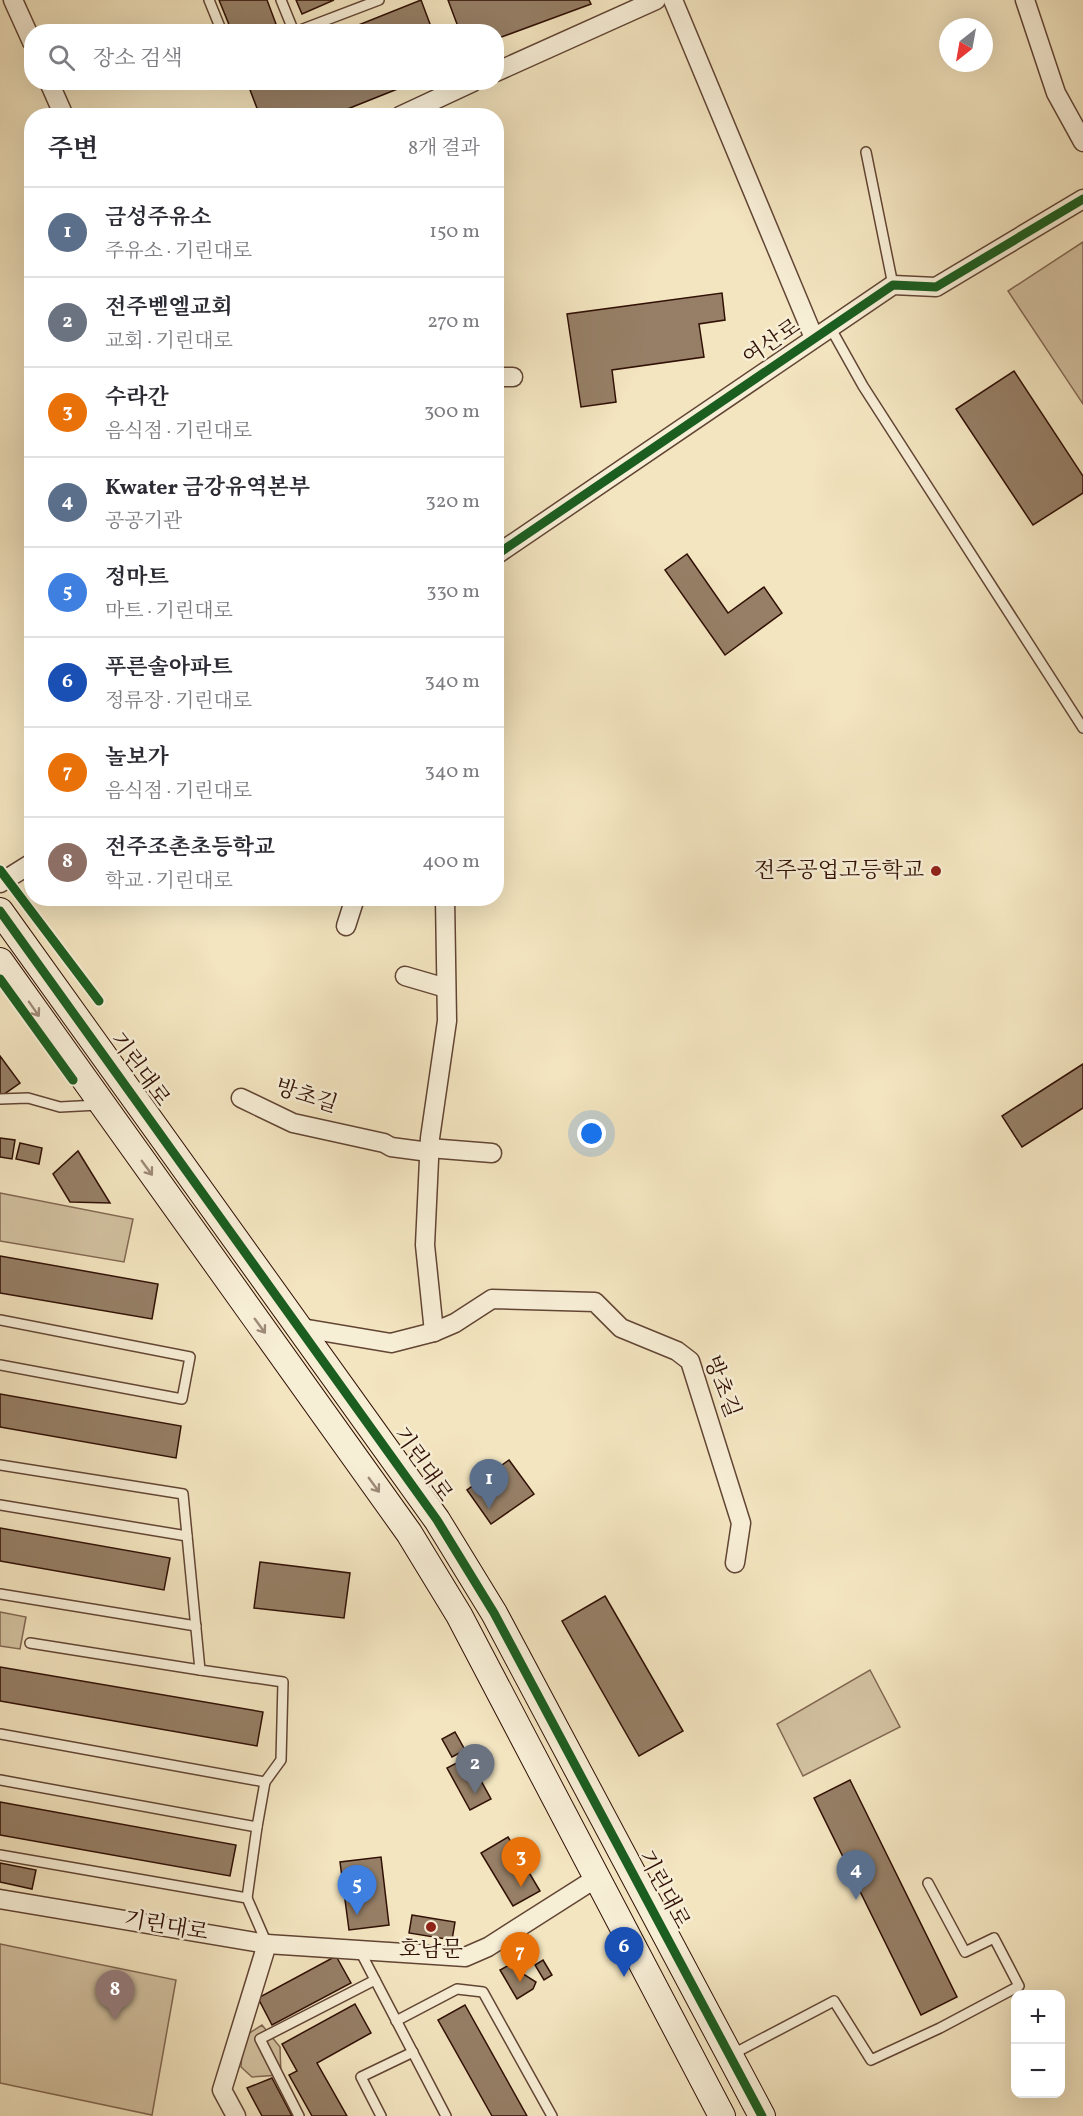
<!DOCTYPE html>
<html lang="ko">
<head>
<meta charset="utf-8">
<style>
  :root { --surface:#fff; --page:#f7f7f7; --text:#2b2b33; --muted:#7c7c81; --line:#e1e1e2; --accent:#8f2418 }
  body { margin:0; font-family:Vollkorn,"Noto Serif KR",serif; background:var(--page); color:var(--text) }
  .controls { position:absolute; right:18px; bottom:18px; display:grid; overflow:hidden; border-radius:12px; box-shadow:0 6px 24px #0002 }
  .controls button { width:54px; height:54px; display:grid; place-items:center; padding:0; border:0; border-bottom:2px solid var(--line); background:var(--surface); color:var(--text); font:30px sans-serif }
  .compass { position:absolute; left:939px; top:18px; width:54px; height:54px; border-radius:50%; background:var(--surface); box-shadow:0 6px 24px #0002; rotate:211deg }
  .you { position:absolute; left:592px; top:1134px; width:21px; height:21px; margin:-15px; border:4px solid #fff; border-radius:50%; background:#1a73e8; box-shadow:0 0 0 9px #1a73e833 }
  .badge { display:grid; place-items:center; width:39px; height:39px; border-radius:50%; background:var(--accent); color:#fff; font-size:20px; font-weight:700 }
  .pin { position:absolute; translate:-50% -50px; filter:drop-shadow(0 2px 3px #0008) }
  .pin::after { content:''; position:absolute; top:32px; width:21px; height:18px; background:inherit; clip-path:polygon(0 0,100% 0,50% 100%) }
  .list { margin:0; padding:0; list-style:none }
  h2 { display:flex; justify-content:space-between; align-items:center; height:78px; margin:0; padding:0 24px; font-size:26px }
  h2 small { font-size:20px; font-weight:400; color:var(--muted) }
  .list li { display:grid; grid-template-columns:39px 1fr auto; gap:18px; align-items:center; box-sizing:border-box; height:90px; padding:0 24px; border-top:2px solid var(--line) }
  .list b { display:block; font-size:22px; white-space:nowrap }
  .list p { margin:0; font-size:20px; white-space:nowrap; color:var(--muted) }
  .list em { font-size:20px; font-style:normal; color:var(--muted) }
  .icon { flex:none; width:33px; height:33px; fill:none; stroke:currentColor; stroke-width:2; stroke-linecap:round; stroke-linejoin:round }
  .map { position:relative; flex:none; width:1083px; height:2116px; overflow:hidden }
  .search { position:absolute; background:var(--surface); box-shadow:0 6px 24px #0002; left:24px; top:24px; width:480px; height:66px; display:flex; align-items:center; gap:15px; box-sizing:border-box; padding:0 21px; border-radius:24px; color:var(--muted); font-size:22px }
  .panel { position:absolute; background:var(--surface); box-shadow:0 6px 24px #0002; left:24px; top:108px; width:480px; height:798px; border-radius:24px }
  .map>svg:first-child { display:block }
</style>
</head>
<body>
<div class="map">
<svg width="1083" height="2116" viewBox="0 0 1083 2116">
  <rect width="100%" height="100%" fill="#f3e5c0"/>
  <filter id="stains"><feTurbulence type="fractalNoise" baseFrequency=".00333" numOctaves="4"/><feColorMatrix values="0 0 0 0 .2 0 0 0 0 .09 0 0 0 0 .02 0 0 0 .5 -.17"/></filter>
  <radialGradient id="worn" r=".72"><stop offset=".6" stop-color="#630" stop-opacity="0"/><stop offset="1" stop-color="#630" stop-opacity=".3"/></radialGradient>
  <g fill="#d2c1a0" stroke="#826852" stroke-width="1.5">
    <path d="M1083,242V404L1008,291Z"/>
    <path d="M0,1193L133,1219L124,1262L0,1241Z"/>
    <path d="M0,1612L26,1617L20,1649L0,1646Z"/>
    <path d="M870,1670L900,1727L803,1776L777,1724Z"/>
    <path d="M0,1944L176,1980L152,2115L0,2083Z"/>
    <path d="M262,2025L280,2047L281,2075L252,2077L241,2067L243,2037Z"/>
  </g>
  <g fill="#967f66" stroke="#311005" stroke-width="1.5">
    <path d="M219,0H267L276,24L258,32H232Z"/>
    <path d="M296,0H334L302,14Z"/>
    <path d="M421,0L433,32H341Z"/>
    <path d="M448,0H589L591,4L496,39V32H460Z"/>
    <path d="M247,82H415L330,116H260Z"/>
    <path d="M722,293L725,320L699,324L704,357L612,370L616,402L581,407L567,314Z"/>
    <path d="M1014,371L1083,476V493L1033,525L956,409Z"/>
    <path d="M687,554L728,613L764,587L782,613L725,655L665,570Z"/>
    <path d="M0,1056L20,1083L0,1097Z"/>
    <path d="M1083,1064V1108L1022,1147L1002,1116Z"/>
    <path d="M0,1138L15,1140L12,1159L0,1157Z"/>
    <path d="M20,1143L42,1148L39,1164L16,1159Z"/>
    <path d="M78,1151L110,1203L70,1202L53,1174Z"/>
    <path d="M0,1256L158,1284L152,1319L0,1293Z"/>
    <path d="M0,1394L181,1426L176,1458L0,1427Z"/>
    <path d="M509,1460L534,1494L491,1524L467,1490Z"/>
    <path d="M0,1528L170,1558L164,1590L0,1561Z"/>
    <path d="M260,1562L350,1573L344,1618L254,1608Z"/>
    <path d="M605,1596L683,1731L639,1756L562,1621Z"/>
    <path d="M0,1667L263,1712L257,1746L0,1701Z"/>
    <path d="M455,1732L465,1750L452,1757L442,1739Z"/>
    <path d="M468,1757L491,1799L470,1810L447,1768Z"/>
    <path d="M850,1780L957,1997L921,2015L814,1798Z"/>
    <path d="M0,1802L236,1845L230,1876L0,1835Z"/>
    <path d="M508,1837L540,1891L513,1906L481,1853Z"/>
    <path d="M381,1857L389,1925L349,1930L340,1862Z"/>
    <path d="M0,1863L36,1870L32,1889L0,1882Z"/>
    <path d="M412,1915L455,1922L452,1940L409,1933Z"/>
    <path d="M336,1956L351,1983L272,2025L258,1998Z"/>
    <path d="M543,1960L552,1975L544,1980L535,1965Z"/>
    <path d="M509,1965L536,1982L533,1989L517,1999L500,1970Z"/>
    <path d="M355,2004L371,2033L317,2063L347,2116H312L289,2075L297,2071L282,2044Z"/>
    <path d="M465,2005L527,2116H492L438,2020Z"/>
    <path d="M272,2078L292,2116H262L247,2088Z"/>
  </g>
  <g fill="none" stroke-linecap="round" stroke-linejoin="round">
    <defs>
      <g id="lane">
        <path d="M209,0L222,32"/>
        <path d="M281,0L294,32"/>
        <path d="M295,32L379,0"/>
        <path d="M866,152L893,285"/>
        <path d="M830,327L863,386L1083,728"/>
        <path d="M0,1099L28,1098L60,1107L98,1105"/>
        <path d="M0,1320L190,1357L182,1399L0,1365"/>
        <path d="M0,1465L183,1494L200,1670L283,1682L281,1760L265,1782L257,1827L0,1780"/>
        <path d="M0,1505L187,1536"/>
        <path d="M0,1594L196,1626"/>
        <path d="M30,1643L200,1670"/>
        <path d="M0,1734L265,1782"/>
        <path d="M0,1855L247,1898L267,1944"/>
        <path d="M247,1898L257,1827"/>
        <path d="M360,1951L446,2116"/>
        <path d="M396,2021L457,1989L483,1992L552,2116"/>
        <path d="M731,2055L834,2001L871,2060L940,2028L1019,1986L994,1938L965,1952L928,1883"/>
        <path d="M299,2116L260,2039L375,1980"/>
        <path d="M381,2116L361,2077L413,2052"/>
      </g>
      <g id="street">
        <path d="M13,0L32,42"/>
        <path d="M673,0L814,338"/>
        <path d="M1025,0L1056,93L1083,142"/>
        <path d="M496,72L656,0"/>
        <path d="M49,82L64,116"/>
        <path d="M400,116L473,82"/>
        <path d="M496,377H513"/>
        <path d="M496,555L893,285L936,287L1083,199"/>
        <path d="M0,883L32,863"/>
        <path d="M346,926L355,898"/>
        <path d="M405,976L446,988"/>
        <path d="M241,1098L293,1123L384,1143L391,1147L429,1152"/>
        <path d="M429,1148L492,1153"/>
        <path d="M302,1328L391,1343L434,1332L425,1245L430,1138L447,1021L445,898"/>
        <path d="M434,1332L455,1323L492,1299L595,1302L621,1328L677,1351L690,1361L741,1523L735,1563"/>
        <path d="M0,1899L267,1944L465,1957L488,1947L598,1877"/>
        <path d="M236,2116L222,2090L267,1944"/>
      </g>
      <g id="secondary">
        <path d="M0,911L437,1520L494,1613L762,2116"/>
        <path d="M0,961L409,1533L459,1615L722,2116"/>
      </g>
    </defs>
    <use href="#lane" stroke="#624534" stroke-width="12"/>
    <use href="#street" stroke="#624534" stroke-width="21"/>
    <use href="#secondary" stroke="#311005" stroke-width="28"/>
    <use href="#lane" stroke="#f7eed6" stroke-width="9"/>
    <use href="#street" stroke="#f7eed6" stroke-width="18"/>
    <use href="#secondary" stroke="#f7eed6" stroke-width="26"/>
    <defs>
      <g id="cycleway">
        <path d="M496,555L893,285L936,287L1083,199"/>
        <path d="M0,870L99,1001"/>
        <path d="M0,911L437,1520L494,1613L762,2116"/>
        <path d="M0,979L73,1080"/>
      </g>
    </defs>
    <use href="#cycleway" stroke="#f7eed6" stroke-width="13"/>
    <use href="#cycleway" stroke="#1b5e20" stroke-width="9"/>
  </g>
  <defs><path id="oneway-shaft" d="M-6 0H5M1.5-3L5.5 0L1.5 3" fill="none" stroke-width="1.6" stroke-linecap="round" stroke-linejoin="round" transform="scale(1.5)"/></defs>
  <g stroke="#9e8a78">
    <use href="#oneway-shaft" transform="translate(34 1009) rotate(55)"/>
    <use href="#oneway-shaft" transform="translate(147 1168) rotate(54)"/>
    <use href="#oneway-shaft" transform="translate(260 1326) rotate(54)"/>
    <use href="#oneway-shaft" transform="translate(374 1485) rotate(54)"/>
  </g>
  <g fill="#8f2418" stroke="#f7eed6" stroke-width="2">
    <circle cx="936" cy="871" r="6"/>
    <circle cx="431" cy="1927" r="6"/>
  </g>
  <g text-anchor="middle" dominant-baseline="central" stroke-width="5" stroke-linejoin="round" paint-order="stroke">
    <g font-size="22" fill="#311005" stroke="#f7eed6">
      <text transform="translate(772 343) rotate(-34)">여산로</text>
      <text transform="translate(139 1070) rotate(54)">기린대로</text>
      <text transform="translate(306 1097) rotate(18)">방초길</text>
      <text transform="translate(721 1387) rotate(69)">방초길</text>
      <text transform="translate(422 1465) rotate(55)">기린대로</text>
      <text transform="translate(663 1890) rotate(62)">기린대로</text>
      <text transform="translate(166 1927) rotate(10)">기린대로</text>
    </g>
    <g font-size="22" fill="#311005" stroke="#f7eed6" text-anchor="end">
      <text x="924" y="871">전주공업고등학교</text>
      <text x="431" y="1950" text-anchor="middle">호남문</text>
    </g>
  </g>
  <rect width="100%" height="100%" filter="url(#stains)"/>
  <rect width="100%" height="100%" fill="url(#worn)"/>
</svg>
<div class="controls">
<button>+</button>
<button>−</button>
</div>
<svg class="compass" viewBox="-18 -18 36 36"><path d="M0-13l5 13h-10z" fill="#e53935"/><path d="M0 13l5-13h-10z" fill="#7c7c81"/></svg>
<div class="you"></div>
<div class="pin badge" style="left:489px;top:1509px;background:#5c6f8a">1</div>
<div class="pin badge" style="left:475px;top:1794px;background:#6b7280">2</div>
<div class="pin badge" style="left:521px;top:1887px;background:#e8710a">3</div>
<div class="pin badge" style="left:856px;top:1900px;background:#5c6f8a">4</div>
<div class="pin badge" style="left:357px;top:1915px;background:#3f7fe0">5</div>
<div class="pin badge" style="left:624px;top:1977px;background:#1a4fb4">6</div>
<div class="pin badge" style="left:520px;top:1982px;background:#e8710a">7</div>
<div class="pin badge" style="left:115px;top:2020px;background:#8d6e63">8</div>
<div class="search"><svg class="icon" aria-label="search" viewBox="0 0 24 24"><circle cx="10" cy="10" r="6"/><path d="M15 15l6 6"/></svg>장소 검색</div>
<section class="panel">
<h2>주변<small>8개 결과</small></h2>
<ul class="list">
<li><span class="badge" style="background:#5c6f8a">1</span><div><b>금성주유소</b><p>주유소 · 기린대로</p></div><em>150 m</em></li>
<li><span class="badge" style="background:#6b7280">2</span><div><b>전주벧엘교회</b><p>교회 · 기린대로</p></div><em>270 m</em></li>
<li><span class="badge" style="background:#e8710a">3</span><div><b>수라간</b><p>음식점 · 기린대로</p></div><em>300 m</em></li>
<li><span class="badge" style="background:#5c6f8a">4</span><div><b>Kwater 금강유역본부</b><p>공공기관</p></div><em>320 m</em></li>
<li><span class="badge" style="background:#3f7fe0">5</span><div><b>정마트</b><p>마트 · 기린대로</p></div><em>330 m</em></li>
<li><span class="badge" style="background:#1a4fb4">6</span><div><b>푸른솔아파트</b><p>정류장 · 기린대로</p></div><em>340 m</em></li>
<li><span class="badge" style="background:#e8710a">7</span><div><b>놀보가</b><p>음식점 · 기린대로</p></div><em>340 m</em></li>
<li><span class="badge" style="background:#8d6e63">8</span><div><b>전주조촌초등학교</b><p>학교 · 기린대로</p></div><em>400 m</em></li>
</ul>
</section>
</div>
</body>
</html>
